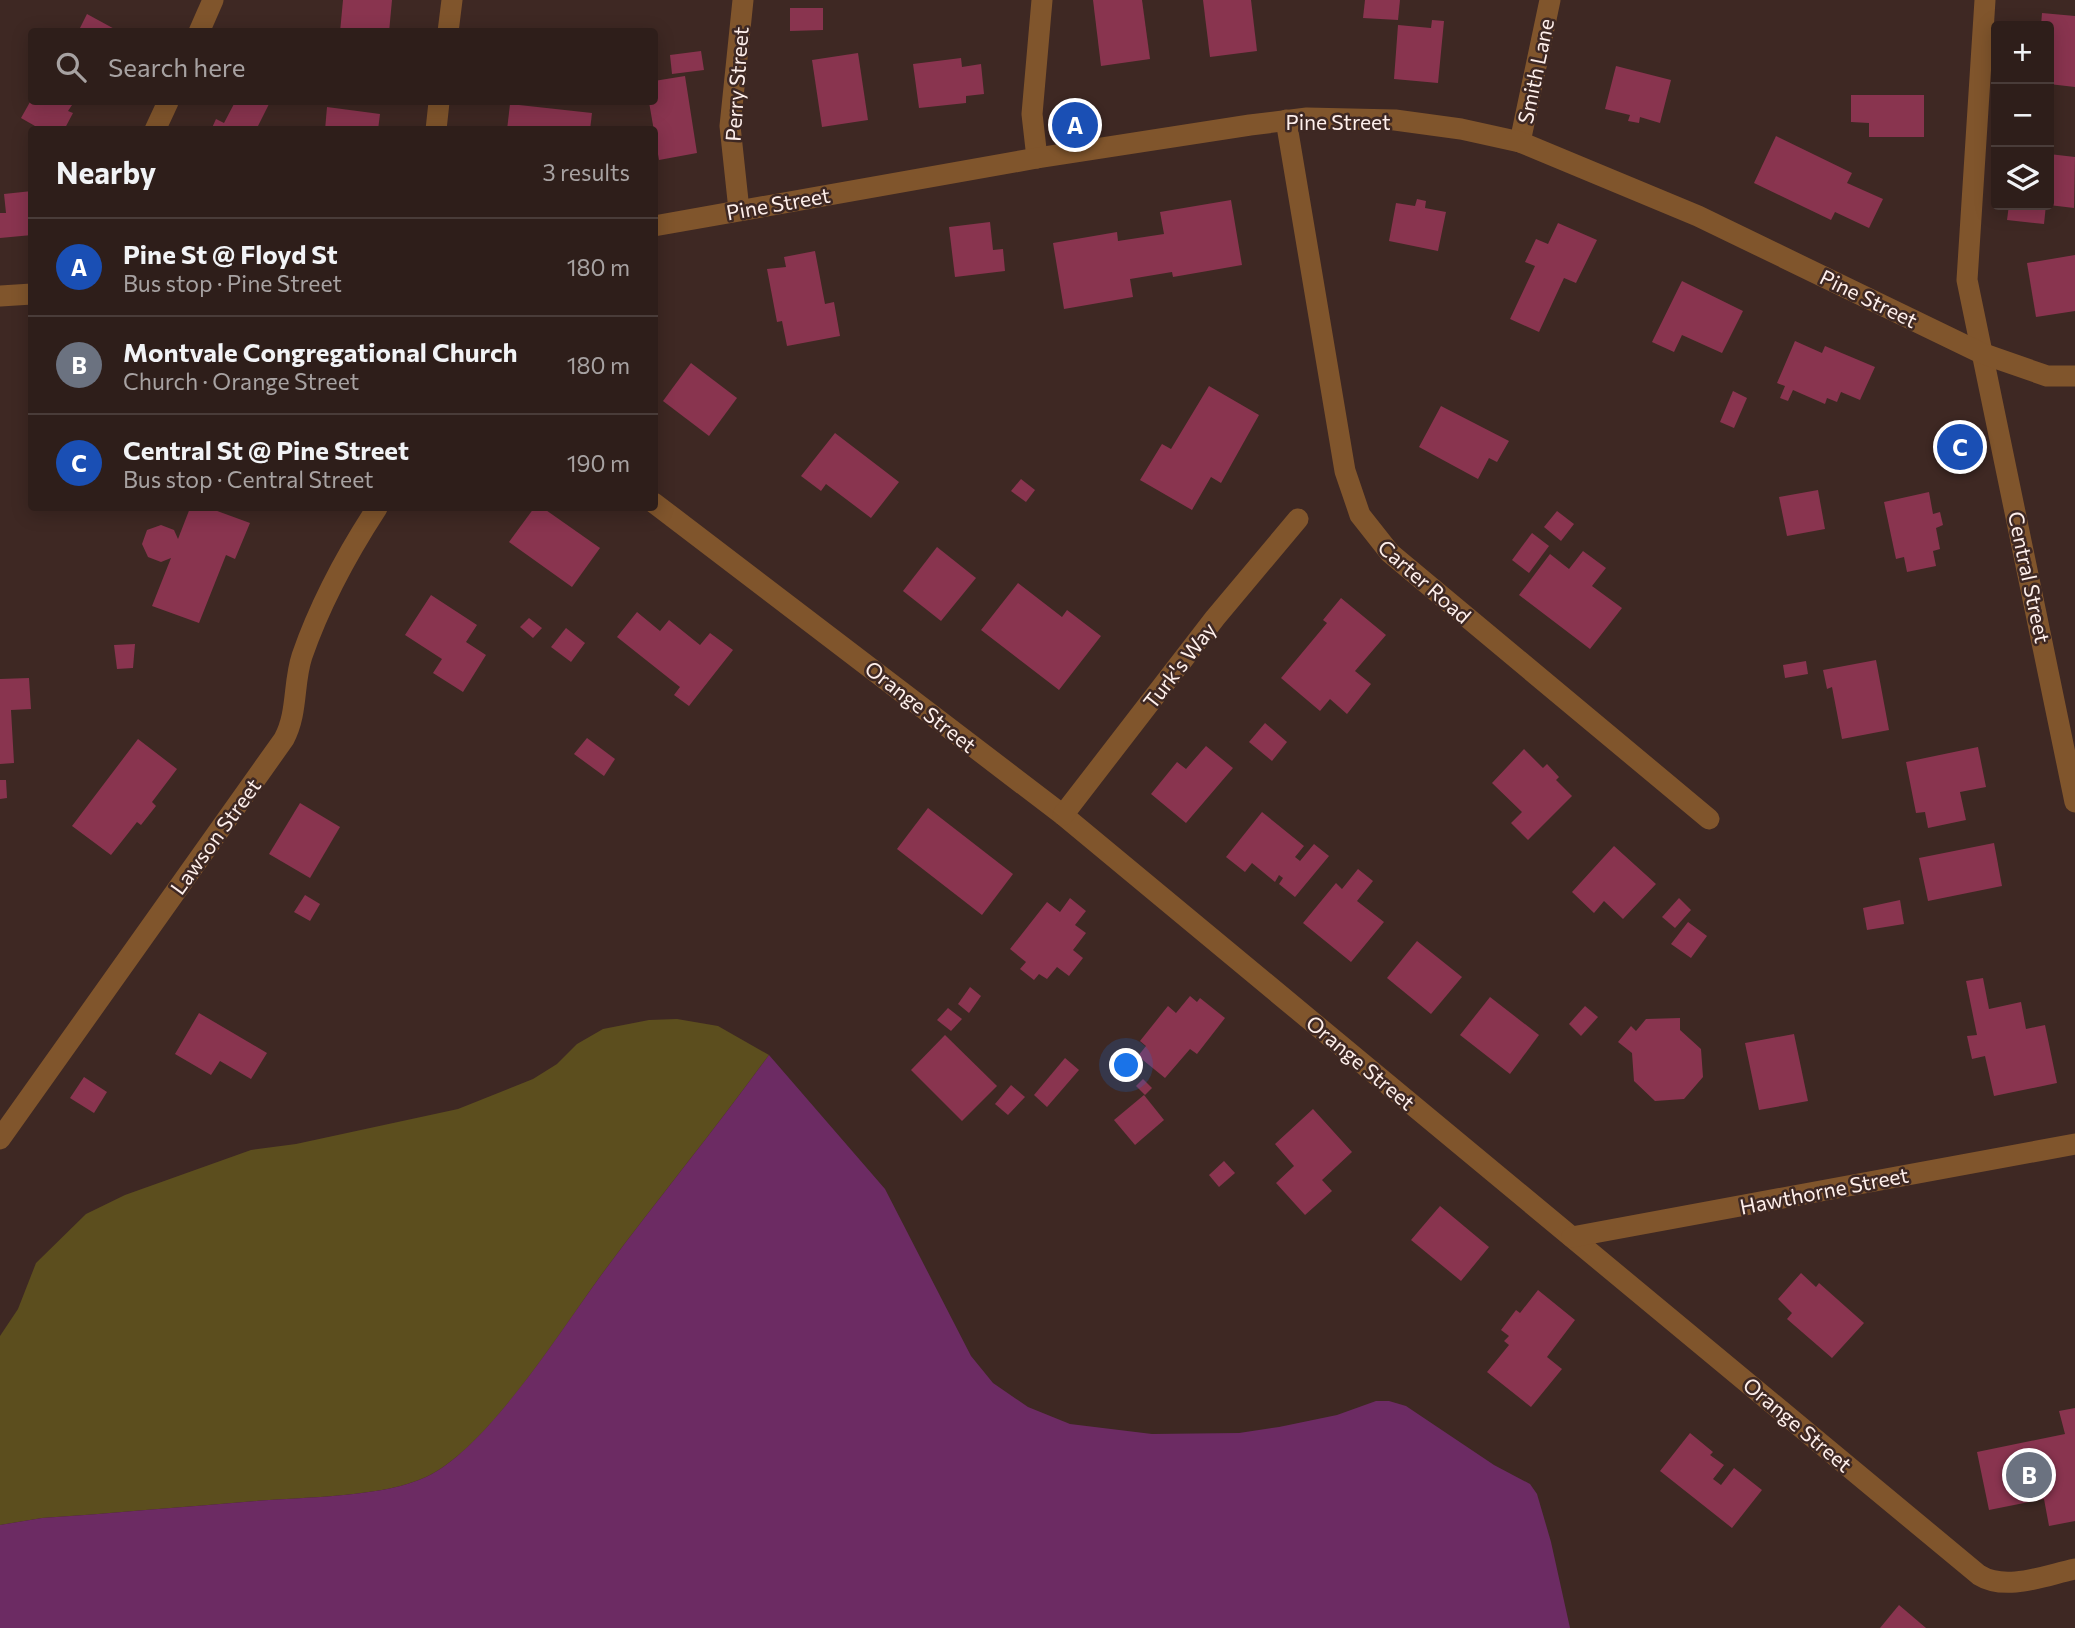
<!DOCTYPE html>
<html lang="en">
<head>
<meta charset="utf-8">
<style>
  :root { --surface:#2e1e1a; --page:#362723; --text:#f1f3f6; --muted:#a7a2a2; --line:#493c39; --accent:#d93025 }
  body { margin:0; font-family:Commissioner,sans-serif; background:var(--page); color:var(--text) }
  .controls { position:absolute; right:21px; top:21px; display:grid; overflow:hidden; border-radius:7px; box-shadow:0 4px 18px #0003 }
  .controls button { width:63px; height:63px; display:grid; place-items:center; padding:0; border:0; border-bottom:2px solid var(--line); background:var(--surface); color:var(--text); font:35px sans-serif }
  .you { position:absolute; left:1127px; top:1066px; width:24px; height:24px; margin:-18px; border:5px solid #fff; border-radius:50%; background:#1a73e8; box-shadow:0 0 0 10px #1a73e833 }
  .badge { display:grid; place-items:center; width:46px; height:46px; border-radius:50%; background:var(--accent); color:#fff; font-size:23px; font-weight:700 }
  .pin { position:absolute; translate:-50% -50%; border:4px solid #fff; box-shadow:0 2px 7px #0006 }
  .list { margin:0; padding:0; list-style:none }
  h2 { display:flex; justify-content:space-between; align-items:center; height:91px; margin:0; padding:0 28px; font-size:30px }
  h2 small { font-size:23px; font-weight:400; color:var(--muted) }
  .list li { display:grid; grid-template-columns:46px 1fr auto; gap:21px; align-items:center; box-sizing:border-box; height:98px; padding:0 28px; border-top:2px solid var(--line) }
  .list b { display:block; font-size:26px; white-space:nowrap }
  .list p { margin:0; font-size:23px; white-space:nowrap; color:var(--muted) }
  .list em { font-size:23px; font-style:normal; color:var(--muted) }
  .icon { flex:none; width:38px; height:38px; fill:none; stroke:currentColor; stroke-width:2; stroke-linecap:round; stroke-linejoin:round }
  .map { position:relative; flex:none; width:2075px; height:1628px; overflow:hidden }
  .search { position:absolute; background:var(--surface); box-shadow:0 4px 18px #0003; left:28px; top:28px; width:630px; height:77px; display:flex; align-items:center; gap:18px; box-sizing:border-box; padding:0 24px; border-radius:7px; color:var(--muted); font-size:26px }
  .panel { position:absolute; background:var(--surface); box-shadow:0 4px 18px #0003; left:28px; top:126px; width:630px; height:385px; border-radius:7px }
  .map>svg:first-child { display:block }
</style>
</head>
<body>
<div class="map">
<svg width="2075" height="1628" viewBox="0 0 2075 1628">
  <rect width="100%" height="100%" fill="#3e2823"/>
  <path fill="#5c4e1e" d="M677,1019L718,1026L769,1055C716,1128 659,1198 605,1270C562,1328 489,1448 426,1477C386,1496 313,1497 269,1500C193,1506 117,1513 42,1518L0,1525V1336L18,1309L36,1263L86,1214L125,1195L251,1150L296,1144L458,1109L533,1079L557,1064L577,1044L603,1029L649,1020Z"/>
  <path fill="#6c2b63" d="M769,1055L885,1189L971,1356L993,1383L1028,1407L1070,1424L1152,1434L1239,1433L1279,1427L1337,1415L1376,1401H1389L1406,1406L1494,1465L1530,1484L1537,1494L1551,1542L1570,1628H0V1525L42,1518C117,1513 193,1506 269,1500C313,1497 386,1496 426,1477C489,1447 562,1328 605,1270C659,1198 716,1128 769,1055Z"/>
  <g fill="#89344f">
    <path d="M343,0H392L389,32H340Z"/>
    <path d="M1093,0H1142L1150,59L1101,66Z"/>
    <path d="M1203,0H1251L1257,51L1210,57Z"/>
    <path d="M1365,0H1400L1398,20L1363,18Z"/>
    <path d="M790,8H823V30L790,31Z"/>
    <path d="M2042,13L2075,16V87L2049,84V26H2041Z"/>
    <path d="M87,14L120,32H78Z"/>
    <path d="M1432,20L1444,21L1438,83L1394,79L1398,25L1431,28Z"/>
    <path d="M701,51L704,70L672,74L670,55Z"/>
    <path d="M858,53L868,120L822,127L812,60Z"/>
    <path d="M961,58L962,67L981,64L984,94L966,96V103L919,108L913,64Z"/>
    <path d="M1616,66L1671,80L1660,123L1640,117L1639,123L1628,121L1630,115L1605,109Z"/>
    <path d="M685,76L697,153L659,160L649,102H654V81Z"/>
    <path d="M1851,95H1924V137H1869V123L1851,122Z"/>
    <path d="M30,102H74L68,111L73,113L64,130H42L21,118Z"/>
    <path d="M235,102L269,104L256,130H211L216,119L224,123Z"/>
    <path d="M510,104L592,113L590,130H507Z"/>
    <path d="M327,107L380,114L378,130H325Z"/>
    <path d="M1776,136L1852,173L1847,183L1883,199L1869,228L1835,212L1831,220L1754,183Z"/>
    <path d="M2049,154L2075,157L2074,208L2049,205Z"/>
    <path d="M32,191V235L0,238V213H6L4,194Z"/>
    <path d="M1417,199L1426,201L1425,208L1446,212L1438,251L1389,241L1396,203L1415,206Z"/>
    <path d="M1231,200L1242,265L1173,277L1172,272L1130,279L1133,297L1064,309L1053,243L1117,232L1118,241L1164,234L1160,212Z"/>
    <path d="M2009,205H2046L2044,224L2007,220Z"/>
    <path d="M990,222L993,250L1003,249L1005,271L955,277L949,227Z"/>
    <path d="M1558,223L1597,240L1576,283L1564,278L1539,332L1510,319L1535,266L1525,262L1536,239L1548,244Z"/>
    <path d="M815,251L825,304L834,302L840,336L787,346L782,321L777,322L767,269L786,267L784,257Z"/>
    <path d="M2075,255V311L2036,317L2027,263Z"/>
    <path d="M1682,281L1743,311L1722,353L1682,335L1674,352L1652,342Z"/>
    <path d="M1795,341L1822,353L1825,346L1875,367L1860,400L1841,392L1837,402L1827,398L1825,404L1793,390L1788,401L1780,398L1785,386L1777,383Z"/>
    <path d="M691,363L737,398L709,436L663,401Z"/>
    <path d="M1209,386L1259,415L1221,483L1211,477L1192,510L1140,480L1162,444L1171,449Z"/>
    <path d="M1733,391L1747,398L1734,428L1720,422Z"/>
    <path d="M1441,406L1509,441L1497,462L1489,458L1478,479L1419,447Z"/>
    <path d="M835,433L899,482L871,518L826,484L821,491L801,476Z"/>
    <path d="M1021,479L1035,490L1026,502L1011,491Z"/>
    <path d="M1818,490L1825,529L1787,536L1779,497Z"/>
    <path d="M1929,492L1933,514L1940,512L1943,525L1936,528L1940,549L1933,551L1936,566L1907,572L1904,557L1896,559L1884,502Z"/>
    <path d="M190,508H209L250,523L235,559L226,555L199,623L152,606L171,558L161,562L148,557L142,544L147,530L161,525L174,530L178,539Z"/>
    <path d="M534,508H543L600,548L572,587L509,542Z"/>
    <path d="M1557,511L1574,524L1561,541L1544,527Z"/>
    <path d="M1532,533L1549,546L1529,573L1512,560Z"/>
    <path d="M937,547L976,578L941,621L903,591Z"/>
    <path d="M1583,551L1606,568L1592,586L1622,608L1590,649L1519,595L1550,554L1569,569Z"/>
    <path d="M1018,583L1062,617L1067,610L1101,636L1059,690L981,630Z"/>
    <path d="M431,595L477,625L466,642L486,655L463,692L433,673L442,659L405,635Z"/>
    <path d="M1341,598L1386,635L1355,671L1371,684L1347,714L1330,699L1320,711L1281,678L1327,623L1323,620Z"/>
    <path d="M637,612L660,631L669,620L700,645L710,633L733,650L689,706L674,695L680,687L617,637Z"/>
    <path d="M529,618L542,628L533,638L520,627Z"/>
    <path d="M566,628L585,643L571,662L551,647Z"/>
    <path d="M135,644L133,668L117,669L114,645Z"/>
    <path d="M1876,660L1889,730L1842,739L1832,687L1827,689L1823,670Z"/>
    <path d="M1806,661L1808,674L1785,678L1783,665Z"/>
    <path d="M29,678L31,709L11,710L14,763L0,764V679Z"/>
    <path d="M1265,723L1287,742L1272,761L1249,742Z"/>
    <path d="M587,738L615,759L604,776L574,754Z"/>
    <path d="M138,739L177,769L152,802L156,806L141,825L137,822L111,855L72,826Z"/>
    <path d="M1206,746L1233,768L1186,823L1151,794L1177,762L1186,769Z"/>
    <path d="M1978,747L1986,787L1960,792L1966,820L1928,828L1925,812L1916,813L1906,762Z"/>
    <path d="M1524,749L1543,768L1547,764L1559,777L1556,780L1572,796L1528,840L1511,823L1522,812L1492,783Z"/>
    <path d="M0,780H6L7,798L0,799Z"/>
    <path d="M300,803L340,827L310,878L269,854Z"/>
    <path d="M928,808L1013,874L982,915L897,849Z"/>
    <path d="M1262,812L1304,846L1295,857L1300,861L1314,844L1329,856L1295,897L1279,884L1283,878L1279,875L1275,882L1252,863L1245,872L1226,857Z"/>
    <path d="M1994,843L2002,886L1928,901L1919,858Z"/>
    <path d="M1614,846L1656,884L1623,919L1604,901L1594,913L1572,892Z"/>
    <path d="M1358,869L1373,881L1357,901L1384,922L1351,962L1303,923L1336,883L1342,889Z"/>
    <path d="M305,895L320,904L310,921L294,912Z"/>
    <path d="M1070,898L1086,911L1075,925L1086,933L1073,950L1083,958L1069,976L1057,967L1047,979L1039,974L1034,980L1020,969L1026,962L1010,949L1047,902L1060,912Z"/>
    <path d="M1679,898L1691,910L1675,928L1662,917Z"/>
    <path d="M1900,900L1904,924L1867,930L1863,908Z"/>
    <path d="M1688,922L1707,936L1691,958L1671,944Z"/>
    <path d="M1417,941L1462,977L1431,1014L1387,978Z"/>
    <path d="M1983,978L1989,1009L2021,1002L2026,1029L2045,1025L2057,1083L1994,1096L1985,1056L1972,1059L1967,1036L1977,1035L1966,981Z"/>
    <path d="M970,987L981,996L969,1013L958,1004Z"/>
    <path d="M1190,996L1197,1002L1200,998L1225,1018L1197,1054L1190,1049L1165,1078L1138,1056L1146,1046L1140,1041L1168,1006L1176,1013Z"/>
    <path d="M1490,997L1539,1035L1510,1074L1460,1035Z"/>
    <path d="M1585,1006L1598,1017L1581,1036L1569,1024Z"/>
    <path d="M948,1008L962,1019L951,1031L937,1020Z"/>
    <path d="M199,1013L267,1053L251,1079L220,1061L211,1075L175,1054Z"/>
    <path d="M1680,1018V1030L1701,1049L1703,1077L1684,1099L1655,1101L1634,1081L1632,1053L1618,1042L1631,1026L1636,1031L1646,1019Z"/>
    <path d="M1794,1034L1808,1101L1759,1110L1745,1043Z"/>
    <path d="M945,1035L997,1086L962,1121L911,1070Z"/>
    <path d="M1065,1058L1079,1070L1047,1107L1034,1095Z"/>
    <path d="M84,1077L107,1092L94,1113L70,1098Z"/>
    <path d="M1143,1079L1152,1088L1145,1095L1136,1086Z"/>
    <path d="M1011,1085L1025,1097L1008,1115L995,1104Z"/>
    <path d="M1144,1095L1164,1120L1135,1145L1114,1120Z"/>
    <path d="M1313,1109L1352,1152L1322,1180L1332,1191L1305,1215L1276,1183L1294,1166L1275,1144Z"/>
    <path d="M1224,1161L1235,1173L1219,1187L1209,1175Z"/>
    <path d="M1440,1206L1489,1247L1461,1281L1411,1240Z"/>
    <path d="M1801,1273L1816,1287L1819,1283L1864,1323L1832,1358L1787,1319L1792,1313L1778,1299Z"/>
    <path d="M1538,1290L1575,1320L1547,1357L1562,1369L1531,1407L1487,1372L1509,1345L1504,1341L1509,1336L1501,1330L1516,1310L1520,1313Z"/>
    <path d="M2075,1408V1521L2049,1526L2044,1499L1989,1510L1977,1452L2065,1434L2059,1411Z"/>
    <path d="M1690,1433L1713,1452L1710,1455L1724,1465L1713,1479L1721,1485L1734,1468L1762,1490L1732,1528L1660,1471Z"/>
    <path d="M1899,1605L1926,1628H1880Z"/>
  </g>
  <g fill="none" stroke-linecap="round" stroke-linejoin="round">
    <g stroke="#80552c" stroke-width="21">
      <path d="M1985,0L1967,280L2075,802"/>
      <path d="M199,32L213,0"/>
      <path d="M448,32L452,0"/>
      <path d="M1286,120L1345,471L1360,515L1390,553L1709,819"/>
      <path d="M155,130L168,102"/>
      <path d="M436,130L439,102"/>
      <path d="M1520,142L1550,0"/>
      <path d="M1037,158L1032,114L1042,0"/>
      <path d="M739,210L730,126L743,0"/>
      <path d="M654,503L1063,815L1979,1575C2006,1592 2046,1575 2075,1569"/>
      <path d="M1063,815L1215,618L1298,519"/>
      <path d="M0,1139L284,739C298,713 293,683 302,656C320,604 347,554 377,508"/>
      <path d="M1572,1237L2075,1144"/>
    </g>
    <g stroke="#80552c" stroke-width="21">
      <path d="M654,226L1037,158L1250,125L1307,118L1395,120L1461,129L1520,142L1698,216L1981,353L2047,376H2075"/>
      <path d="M0,296L32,294"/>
    </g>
  </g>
  <g text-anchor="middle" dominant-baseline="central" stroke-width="5" stroke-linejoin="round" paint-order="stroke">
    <g font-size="21" fill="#feefeb" stroke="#3e2823">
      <text transform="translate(1535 71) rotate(-78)">Smith Lane</text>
      <text transform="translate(736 84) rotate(-86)">Perry Street</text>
      <text x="1338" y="121">Pine Street</text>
      <text transform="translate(778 203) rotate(-10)">Pine Street</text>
      <text transform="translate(1869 298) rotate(26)">Pine Street</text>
      <text transform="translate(2030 577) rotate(78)">Central Street</text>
      <text transform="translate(1425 581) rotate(41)">Carter Road</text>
      <text transform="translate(1179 665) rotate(-52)">Turk's Way</text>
      <text transform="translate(921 706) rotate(38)">Orange Street</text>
      <text transform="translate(215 836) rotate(-54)">Lawson Street</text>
      <text transform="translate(1361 1062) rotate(40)">Orange Street</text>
      <text transform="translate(1824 1190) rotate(-11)">Hawthorne Street</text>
      <text transform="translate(1798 1424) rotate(40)">Orange Street</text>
    </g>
  </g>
</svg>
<div class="controls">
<button>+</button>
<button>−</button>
<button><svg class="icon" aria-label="layers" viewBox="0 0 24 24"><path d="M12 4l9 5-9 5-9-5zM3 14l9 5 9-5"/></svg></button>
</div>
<div class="you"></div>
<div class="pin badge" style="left:1075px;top:125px;background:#1a4fb4">A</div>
<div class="pin badge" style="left:2029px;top:1475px;background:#6b7280">B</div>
<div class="pin badge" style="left:1960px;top:447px;background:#1a4fb4">C</div>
<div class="search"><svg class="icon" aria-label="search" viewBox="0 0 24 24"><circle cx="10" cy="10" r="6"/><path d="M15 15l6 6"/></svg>Search here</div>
<section class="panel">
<h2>Nearby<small>3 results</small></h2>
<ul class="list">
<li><span class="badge" style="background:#1a4fb4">A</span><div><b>Pine St @ Floyd St</b><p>Bus stop · Pine Street</p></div><em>180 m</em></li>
<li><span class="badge" style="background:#6b7280">B</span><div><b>Montvale Congregational Church</b><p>Church · Orange Street</p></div><em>180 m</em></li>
<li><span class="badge" style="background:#1a4fb4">C</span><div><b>Central St @ Pine Street</b><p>Bus stop · Central Street</p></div><em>190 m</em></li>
</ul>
</section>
</div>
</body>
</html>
